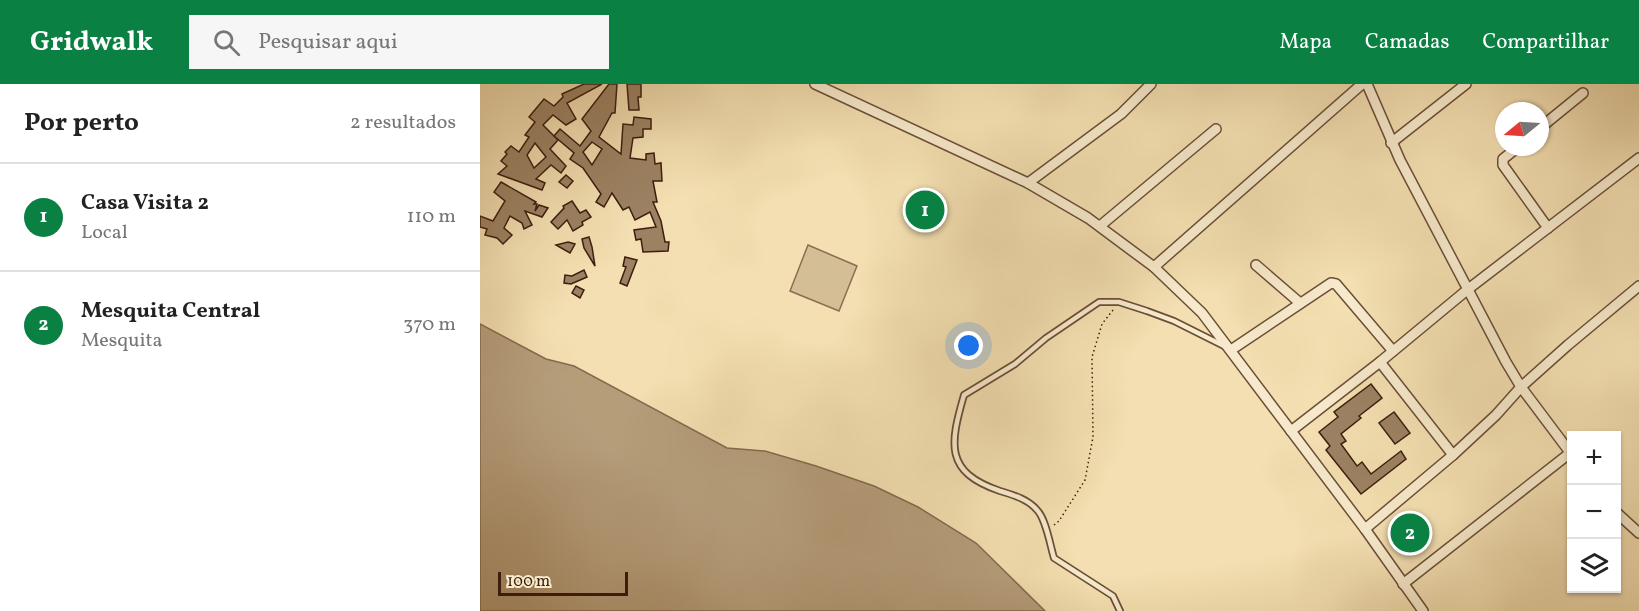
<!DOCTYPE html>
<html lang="pt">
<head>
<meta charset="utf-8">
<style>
  :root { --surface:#fff; --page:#f6f6f6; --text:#222; --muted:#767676; --line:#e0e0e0; --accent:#0b8043 }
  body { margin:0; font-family:Vollkorn,serif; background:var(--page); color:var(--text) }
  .controls { position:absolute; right:18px; bottom:18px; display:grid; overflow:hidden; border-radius:0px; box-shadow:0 2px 4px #0004 }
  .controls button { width:54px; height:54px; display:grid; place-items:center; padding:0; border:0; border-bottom:2px solid var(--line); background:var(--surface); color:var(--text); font:30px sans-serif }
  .compass { position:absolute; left:1015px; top:18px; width:54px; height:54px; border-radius:50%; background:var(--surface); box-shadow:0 2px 4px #0004; rotate:252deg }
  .scale { position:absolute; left:18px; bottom:15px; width:130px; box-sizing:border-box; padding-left:6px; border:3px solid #3d1e0e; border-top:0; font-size:16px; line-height:21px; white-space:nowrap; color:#3d1e0e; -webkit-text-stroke:4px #f7eacc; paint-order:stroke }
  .you { position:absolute; left:489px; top:262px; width:21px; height:21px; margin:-15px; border:4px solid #fff; border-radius:50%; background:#1a73e8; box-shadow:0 0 0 9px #1a73e833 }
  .badge { display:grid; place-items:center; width:39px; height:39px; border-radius:50%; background:var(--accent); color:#fff; font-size:20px; font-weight:700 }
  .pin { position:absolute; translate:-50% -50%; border:3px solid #fff; box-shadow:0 2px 6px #0006 }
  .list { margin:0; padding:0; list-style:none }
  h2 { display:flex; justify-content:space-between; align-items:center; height:78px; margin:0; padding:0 24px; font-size:26px }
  h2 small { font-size:20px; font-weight:400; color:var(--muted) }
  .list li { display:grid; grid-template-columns:39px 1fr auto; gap:18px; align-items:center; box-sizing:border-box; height:108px; padding:0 24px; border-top:2px solid var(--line) }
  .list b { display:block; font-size:22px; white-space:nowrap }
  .list p { margin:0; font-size:20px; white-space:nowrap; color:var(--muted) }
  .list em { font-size:20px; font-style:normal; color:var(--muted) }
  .icon { flex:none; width:33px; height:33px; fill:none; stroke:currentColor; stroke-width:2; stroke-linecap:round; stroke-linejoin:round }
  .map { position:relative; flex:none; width:1159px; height:527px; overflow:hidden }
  header { display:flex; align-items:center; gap:36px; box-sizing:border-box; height:84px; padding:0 30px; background:var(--accent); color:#fff }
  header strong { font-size:28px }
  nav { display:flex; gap:33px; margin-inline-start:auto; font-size:21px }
  .search { width:420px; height:54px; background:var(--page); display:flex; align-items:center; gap:15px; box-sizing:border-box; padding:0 21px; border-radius:0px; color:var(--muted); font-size:22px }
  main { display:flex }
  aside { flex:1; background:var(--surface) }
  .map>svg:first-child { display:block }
</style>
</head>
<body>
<header>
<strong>Gridwalk</strong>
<div class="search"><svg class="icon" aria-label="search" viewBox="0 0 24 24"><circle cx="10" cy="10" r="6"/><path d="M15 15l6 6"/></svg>Pesquisar aqui</div>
<nav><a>Mapa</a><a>Camadas</a><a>Compartilhar</a></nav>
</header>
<main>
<aside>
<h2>Por perto<small>2 resultados</small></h2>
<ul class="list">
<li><span class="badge">1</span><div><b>Casa Visita 2</b><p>Local</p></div><em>110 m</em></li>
<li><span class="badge">2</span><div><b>Mesquita Central</b><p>Mesquita</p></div><em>370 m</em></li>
</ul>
</aside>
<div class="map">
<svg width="1159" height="527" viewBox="0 0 1159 527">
  <rect width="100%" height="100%" fill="#f3dfb1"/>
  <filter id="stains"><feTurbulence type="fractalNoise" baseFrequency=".00333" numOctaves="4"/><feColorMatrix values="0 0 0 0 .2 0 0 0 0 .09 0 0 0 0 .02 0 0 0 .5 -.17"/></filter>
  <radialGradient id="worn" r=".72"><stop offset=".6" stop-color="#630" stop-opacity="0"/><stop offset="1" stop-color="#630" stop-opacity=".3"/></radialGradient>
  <path fill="#d4be95" stroke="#886e52" stroke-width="1.5" d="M328,161L377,182L359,227L310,207Z"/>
  <path fill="#b59d7a" stroke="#856a4f" stroke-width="1.5" d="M0,240L66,275L94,282L247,364L285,367L336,382L394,402L438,423L496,459L565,527H0Z"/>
  <g fill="#9c8263" stroke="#3d1e0e" stroke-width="1.5" fill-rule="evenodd">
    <path d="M104,0H122L87,19L96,35L86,41L73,31L63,41L78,56L70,65L86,82L81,89L71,81L56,95L65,99L62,106L18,90L27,82L21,77L27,70L25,68L31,62L39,68L49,53L45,51L55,38L49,33L64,15L74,22L83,13L82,10ZM55,59L66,73L54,84L47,71Z"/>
    <path d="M129,0H137L135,29H132L119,53L141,70L143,40L153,41L154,33L171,35V45H163V53L153,54L150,74L166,76V70L174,69L175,80L181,79L182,97H173L177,118H173L181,137L185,158H189L188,167L163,168L161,155L156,156L154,146L176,143L170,128L155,136L149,123L143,126L132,109L124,123L116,118L121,110L103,84L90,75L94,69L74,52L80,45L100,62L111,47L102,35ZM112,58L122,65L112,81L103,68Z"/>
    <path d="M147,0H161V13H158L159,26H149Z"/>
    <path d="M86,91L93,97L87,104L79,98Z"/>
    <path d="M21,98L56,118L54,120H57L55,127L59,121L68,124L62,133L45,127L52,141L44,145L42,139L30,132L24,144L32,151L23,160L17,154L5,151L7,145L0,143V132L13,137L25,117L14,108Z"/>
    <path d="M453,113L458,132L437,138L431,119Z"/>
    <path d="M92,117L100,129L106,126L111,133L102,138L103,141L93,147L87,136L78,145L71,138L84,124L83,122Z"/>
    <path d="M109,153L112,163L115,182L104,164L102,155Z"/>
    <path d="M88,158L95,160L90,169L76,161Z"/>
    <path d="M145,173L157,176L147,202L140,199L146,183L143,182Z"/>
    <path d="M104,186L107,193L91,200L84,199L85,191L92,192Z"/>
    <path d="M96,202L104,206L100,214L92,209Z"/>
    <path d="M891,300L902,314L879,332L881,334L861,350L866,357L861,360L877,382L882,378L891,390L921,367L926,375L881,410L846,366L850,362L839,348L858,333L854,328Z"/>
    <path d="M914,328L930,349L915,360L899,339Z"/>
  </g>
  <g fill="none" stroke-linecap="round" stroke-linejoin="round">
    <defs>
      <path id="service" d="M640,527L633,512L574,474C570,461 566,435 557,426C548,415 533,411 520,407C464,388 470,360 484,311L535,280L566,254L619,218H639L667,227L694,237L744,262"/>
      <g id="minor">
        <path d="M335,0L548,99L608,134L674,183L722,229L885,445L943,527"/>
        <path d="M887,0L920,76L1026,278L1041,303L1092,371"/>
        <path d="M1060,44L1103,9"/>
        <path d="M911,59L986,0"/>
        <path d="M1038,63L1023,75V81L1068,144"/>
        <path d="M548,99L641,30L671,0"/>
        <path d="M620,142L736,45"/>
        <path d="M776,181L820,219"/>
        <path d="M674,183L882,0"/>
        <path d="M751,266L851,199L856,200L913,267"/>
        <path d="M900,278L973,371"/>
        <path d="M811,347L900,278L987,206L1159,74"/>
        <path d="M1136,428L1159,449"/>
        <path d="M885,445L973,371L1016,331L1041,303L1088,261L1159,202"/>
        <path d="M923,500L1090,369"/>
      </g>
    </defs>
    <use href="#service" stroke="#6a4e37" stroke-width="8"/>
    <use href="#minor" stroke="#6a4e37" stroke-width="12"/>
    <path stroke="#3d1e0e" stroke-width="1.5" stroke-dasharray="1.5 3" stroke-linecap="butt" d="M574,441L579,437L605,396L613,353L612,273L622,240L633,226"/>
    <use href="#service" stroke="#f7eacc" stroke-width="4.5"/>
    <use href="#minor" stroke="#f7eacc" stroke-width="9"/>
  </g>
  <rect width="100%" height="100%" filter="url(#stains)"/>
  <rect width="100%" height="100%" fill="url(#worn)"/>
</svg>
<div class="controls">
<button>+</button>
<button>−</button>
<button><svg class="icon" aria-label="layers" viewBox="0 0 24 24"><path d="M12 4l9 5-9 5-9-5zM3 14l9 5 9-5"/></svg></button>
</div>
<svg class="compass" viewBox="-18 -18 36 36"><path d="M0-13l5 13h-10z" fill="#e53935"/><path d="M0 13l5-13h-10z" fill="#767676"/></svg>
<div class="scale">100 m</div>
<div class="you"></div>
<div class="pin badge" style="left:445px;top:126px">1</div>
<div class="pin badge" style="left:930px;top:449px">2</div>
</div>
</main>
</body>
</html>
